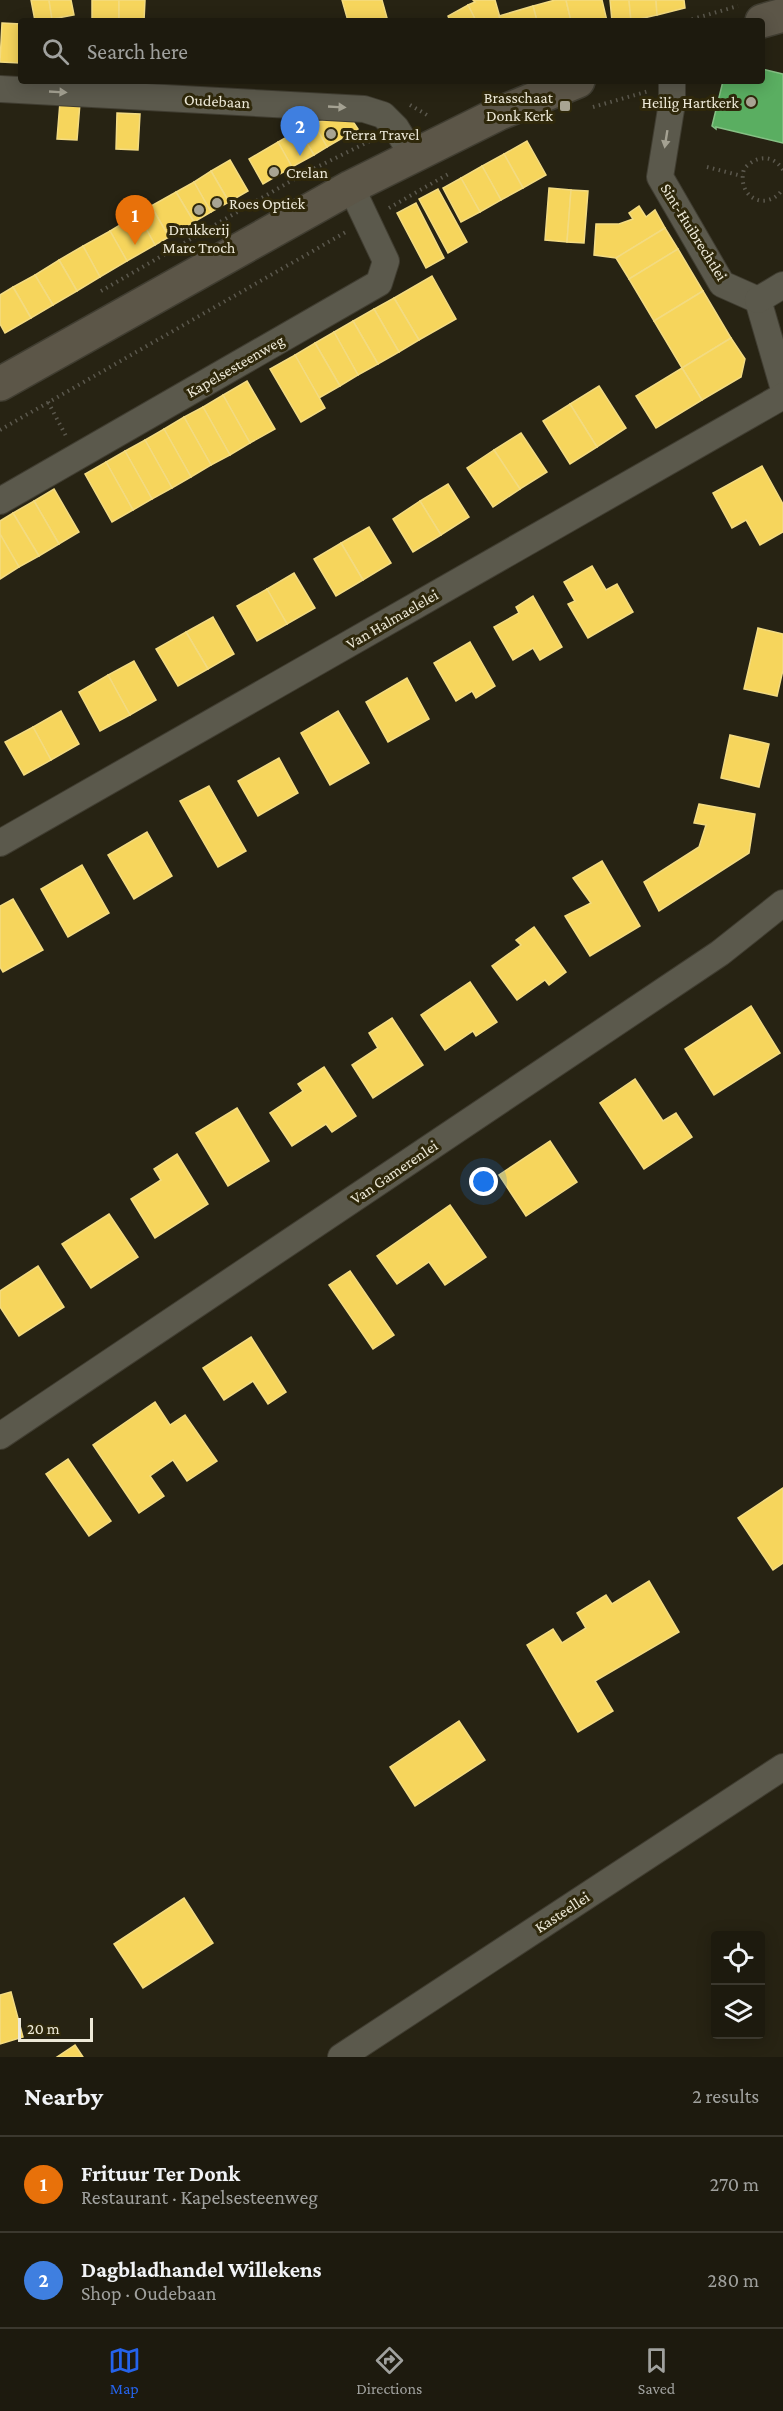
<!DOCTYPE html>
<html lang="en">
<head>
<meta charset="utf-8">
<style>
  :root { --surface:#1d1a0e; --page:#252317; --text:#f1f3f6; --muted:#a0a19e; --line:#3b382e; --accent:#2563eb }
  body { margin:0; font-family:"Crimson Pro",serif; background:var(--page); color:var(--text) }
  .controls { position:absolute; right:18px; bottom:18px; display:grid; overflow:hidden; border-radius:6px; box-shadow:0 3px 15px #0003 }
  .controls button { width:54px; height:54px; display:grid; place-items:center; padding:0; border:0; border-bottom:2px solid var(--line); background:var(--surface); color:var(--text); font:30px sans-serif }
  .scale { position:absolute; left:18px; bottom:15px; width:75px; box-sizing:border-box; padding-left:6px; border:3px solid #ede9d8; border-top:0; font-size:16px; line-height:21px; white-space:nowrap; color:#ede9d8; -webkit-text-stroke:4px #2f280b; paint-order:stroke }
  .you { position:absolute; left:484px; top:1182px; width:21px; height:21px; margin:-15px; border:4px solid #fff; border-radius:50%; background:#1a73e8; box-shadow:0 0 0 9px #1a73e833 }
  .badge { display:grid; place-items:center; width:39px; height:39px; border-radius:50%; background:var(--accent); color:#fff; font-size:20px; font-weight:700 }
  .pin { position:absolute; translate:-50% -50px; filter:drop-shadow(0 2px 3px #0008) }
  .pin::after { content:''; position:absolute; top:32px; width:21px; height:18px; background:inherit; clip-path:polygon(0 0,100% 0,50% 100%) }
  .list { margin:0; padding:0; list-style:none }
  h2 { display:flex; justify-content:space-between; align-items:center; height:78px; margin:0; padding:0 24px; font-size:26px }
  h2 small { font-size:20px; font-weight:400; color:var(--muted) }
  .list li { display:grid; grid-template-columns:39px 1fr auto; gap:18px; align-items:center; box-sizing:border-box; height:96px; padding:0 24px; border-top:2px solid var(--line) }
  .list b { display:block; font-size:22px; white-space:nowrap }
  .list p { margin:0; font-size:20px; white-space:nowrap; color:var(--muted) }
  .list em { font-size:20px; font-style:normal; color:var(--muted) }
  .icon { flex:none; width:33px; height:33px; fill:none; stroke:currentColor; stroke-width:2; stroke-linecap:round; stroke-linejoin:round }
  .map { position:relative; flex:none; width:783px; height:2057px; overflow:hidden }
  .search { position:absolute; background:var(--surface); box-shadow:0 3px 15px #0003; left:18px; right:18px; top:18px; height:66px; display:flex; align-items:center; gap:15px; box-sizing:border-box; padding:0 21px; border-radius:6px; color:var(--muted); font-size:22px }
  .sheet { height:270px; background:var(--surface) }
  nav { display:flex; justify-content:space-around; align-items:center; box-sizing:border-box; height:84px; border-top:2px solid var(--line); background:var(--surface); font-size:16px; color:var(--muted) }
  nav a { display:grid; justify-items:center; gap:3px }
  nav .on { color:var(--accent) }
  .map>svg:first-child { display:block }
</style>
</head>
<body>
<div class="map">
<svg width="783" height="2057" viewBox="0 0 783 2057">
  <rect width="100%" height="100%" fill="#272313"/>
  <g fill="#f6d55c" stroke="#f3db81" stroke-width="1.5">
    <path d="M31,0H49L52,19L35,21Z"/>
    <path d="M49,0H71L74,15L52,19Z"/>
    <rect x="92" y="0" width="27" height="21"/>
    <path d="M119,0H145L144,21H119Z"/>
    <path d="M342,0H382L387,18L377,21H348Z"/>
    <path d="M473,0H495L501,21H476L468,5L475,2Z"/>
    <path d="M555,0H566L571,21H537L533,6Z"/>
    <path d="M566,0H602L607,21H571Z"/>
    <path d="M610,0H629L631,21H612Z"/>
    <path d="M629,0H656L657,15L631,21Z"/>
    <path d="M656,0H684L685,8L657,15Z"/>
    <path d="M468,5L476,21H450L448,16Z"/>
    <path d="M533,6L537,21H501L499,16Z"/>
    <path d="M2,23L21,24L20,63L0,62Z"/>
    <path d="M60,102L80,103L77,140L57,139Z"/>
    <path d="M117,113L140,114L138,150L116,149Z"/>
    <path d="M350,117L358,129L327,147L313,122Z"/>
    <path d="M313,122L327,147L314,155L299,130Z"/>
    <path d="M299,130L314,155L292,167L278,142Z"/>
    <path d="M527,141L546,175L523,188L504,154Z"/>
    <path d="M278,142L292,167L263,184L249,159Z"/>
    <path d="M504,154L523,188L501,200L482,166Z"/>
    <path d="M230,160L248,191L229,202L211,171Z"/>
    <path d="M482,166L501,200L480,212L461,178Z"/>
    <path d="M211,171L229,202L211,212L194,182Z"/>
    <path d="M461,178L480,212L461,222L443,188Z"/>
    <path d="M194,182L211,212L194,222L176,192Z"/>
    <path d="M549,188L571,190L567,242L545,240Z"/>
    <path d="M438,189L467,242L448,253L419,199Z"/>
    <path d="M571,190L588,191L584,243L567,242Z"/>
    <path d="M176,192L194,222L169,237L151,206Z"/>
    <path d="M416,203L444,258L426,268L397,213Z"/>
    <path d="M151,206L169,237L155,245L138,214Z"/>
    <path d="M639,206L646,217L655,210L665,228L616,258L594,255L596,224H619L633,219L629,213Z"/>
    <path d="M138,214L155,245L127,261L110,231Z"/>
    <path d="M665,228L678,249L629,279L616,258Z"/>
    <path d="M110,231L127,261L100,277L83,246Z"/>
    <path d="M83,246L100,277L77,291L59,260Z"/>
    <path d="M678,249L703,291L654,321L629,279Z"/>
    <path d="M59,260L77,291L53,305L35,275Z"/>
    <path d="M35,275L53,305L31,318L13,287Z"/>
    <path d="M432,276L456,319L419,340L394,298Z"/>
    <path d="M13,287L31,318L5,333L0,324V295Z"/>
    <path d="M703,291L731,338L682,368L654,321Z"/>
    <path d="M394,298L419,340L399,352L374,309Z"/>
    <path d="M374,309L399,352L378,364L353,321Z"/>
    <path d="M353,321L378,364L358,375L334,332Z"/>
    <path d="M334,332L358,375L340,386L315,343Z"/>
    <path d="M731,338L745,359L741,377L702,400L682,368Z"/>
    <path d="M315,343L340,386L319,398L295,355Z"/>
    <path d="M295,355L325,408L301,422L270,369Z"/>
    <path d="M682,368L702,400L656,428L636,396Z"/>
    <path d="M247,381L275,429L250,443L223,395Z"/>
    <path d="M599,386L626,428L597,447L570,404Z"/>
    <path d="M223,395L250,443L230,455L203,407Z"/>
    <path d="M570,404L597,447L570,464L543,421Z"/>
    <path d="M203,407L230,455L211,465L184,417Z"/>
    <path d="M184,417L211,465L191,477L164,429Z"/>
    <path d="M164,429L191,477L172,488L145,440Z"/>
    <path d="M521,433L547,472L520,489L494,450Z"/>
    <path d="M145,440L172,488L152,499L125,451Z"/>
    <path d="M494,450L520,489L493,507L467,468Z"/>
    <path d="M125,451L152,499L133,510L106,462Z"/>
    <path d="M106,462L133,510L112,522L85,474Z"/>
    <path d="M762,466L783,504V532L760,545L746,520L732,528L713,493Z"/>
    <path d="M448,484L469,517L441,535L420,501Z"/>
    <path d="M54,489L79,532L59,544L34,501Z"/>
    <path d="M34,501L59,544L39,556L13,513Z"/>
    <path d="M420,501L441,535L413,552L393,519Z"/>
    <path d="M13,513L39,556L19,567L0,534V521Z"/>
    <path d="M369,527L391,563L363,580L341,543Z"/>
    <path d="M0,534L19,567L0,579Z"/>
    <path d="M341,543L363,580L336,596L314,559Z"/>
    <path d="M592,566L606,590L617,584L633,612L588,638L568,604L575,601L564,582Z"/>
    <path d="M294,573L315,608L287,624L267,589Z"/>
    <path d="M267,589L287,624L257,641L237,606Z"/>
    <path d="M533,596L562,647L540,660L533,648L513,660L494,627L519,613L516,607Z"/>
    <path d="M213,617L234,654L208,669L186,632Z"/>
    <path d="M758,628L783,634V670L777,696L744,689Z"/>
    <path d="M186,632L208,669L178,686L156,649Z"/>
    <path d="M470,642L495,686L476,698L472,691L456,701L434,663Z"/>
    <path d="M134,661L156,700L130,715L108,675Z"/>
    <path d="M108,675L130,715L100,731L79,692Z"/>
    <path d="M407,678L429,719L388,742L366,702Z"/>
    <path d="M61,711L79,744L51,760L33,727Z"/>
    <path d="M338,711L369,763L330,785L301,733Z"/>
    <path d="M33,727L51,760L24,775L5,742Z"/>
    <path d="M730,735L769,744L759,787L721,778Z"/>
    <path d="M279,758L298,793L258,816L238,781Z"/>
    <path d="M209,786L246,851L218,867L180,801Z"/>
    <path d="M699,804L755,814L749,853L659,911L644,882L699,847L706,825L694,823Z"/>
    <path d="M147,832L172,876L134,899L108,855Z"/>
    <path d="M602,861L640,926L590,956L565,916L591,903L573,878Z"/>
    <path d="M82,865L109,913L68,937L41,889Z"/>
    <path d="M13,899L43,950L3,972L0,967V906Z"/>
    <path d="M534,927L566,972L549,985L545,980L517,1000L492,966L521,945L516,940Z"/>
    <path d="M470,982L497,1022L476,1036L473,1031L445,1050L421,1015Z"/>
    <path d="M751,1006L780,1053L714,1095L685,1049Z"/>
    <path d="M392,1018L423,1065L373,1098L352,1065L378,1048L369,1033Z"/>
    <path d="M324,1067L356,1116L332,1132L326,1124L292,1146L270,1113L303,1091L298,1084Z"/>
    <path d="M635,1079L663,1121L676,1113L692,1137L644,1169L600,1103Z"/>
    <path d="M237,1108L269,1161L228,1186L196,1133Z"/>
    <path d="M550,1141L577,1182L526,1216L499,1175Z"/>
    <path d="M177,1154L208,1204L155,1238L131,1199L161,1180L154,1169Z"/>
    <path d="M450,1205L486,1257L445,1285L429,1262L397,1284L377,1256Z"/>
    <path d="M109,1214L138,1257L91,1288L62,1244Z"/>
    <path d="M38,1266L64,1307L19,1336L0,1307V1291Z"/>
    <path d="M350,1271L394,1335L373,1349L329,1285Z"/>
    <path d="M251,1337L286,1392L268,1404L253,1381L224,1400L203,1368Z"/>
    <path d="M155,1402L170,1425L185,1415L217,1461L187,1481L173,1460L150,1476L164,1496L139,1513L93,1445Z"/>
    <path d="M68,1459L111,1521L89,1536L46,1474Z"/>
    <path d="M783,1488V1563L773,1570L738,1518Z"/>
    <path d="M649,1581L679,1632L595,1681L613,1711L578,1732L527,1645L553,1629L562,1643L586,1628L577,1613L606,1595L612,1604Z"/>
    <path d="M459,1721L485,1760L415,1806L390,1767Z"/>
    <path d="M184,1898L213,1943L143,1988L114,1944Z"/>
    <path d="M11,1992L23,2037L0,2044V1995Z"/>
    <path d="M75,2045L83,2057H57Z"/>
  </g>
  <path fill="#5aae61" stroke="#86c085" stroke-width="1.5" d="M762,69L783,74V143L716,127V129L712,126L723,81H762Z"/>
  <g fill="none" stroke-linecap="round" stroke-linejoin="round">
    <defs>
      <g id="street">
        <path d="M672,81V103L660,177L722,284L758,300"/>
        <path d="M0,89L364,109L383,115L396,128L413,156"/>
        <path d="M758,300L783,386"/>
        <path d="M758,300L783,285"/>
        <path d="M0,501L379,283L386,261L351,187"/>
        <path d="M0,843L783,396"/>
        <path d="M0,1436L720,953L783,903"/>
        <path d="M341,2057L783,1767"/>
      </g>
      <g id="primary">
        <path d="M762,21L783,15"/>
        <path d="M0,384L351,187L500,113L578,81"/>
      </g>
    </defs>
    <use href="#street" stroke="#403d31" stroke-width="28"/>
    <use href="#primary" stroke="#403d31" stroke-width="36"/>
    <g stroke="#5b584d" stroke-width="4" stroke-dasharray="1.5 4.5" stroke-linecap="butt">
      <path d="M686,21L738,6"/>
      <path d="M410,105L427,115"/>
      <path d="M593,107L649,91"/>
      <path d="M707,167L742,176"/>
      <path d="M783,170C773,154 756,155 744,169C736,197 766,213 783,189"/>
      <path d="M389,208L450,173"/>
      <path d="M101,291L303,174L372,140"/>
      <path d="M48,402L66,436"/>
      <path d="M0,430L346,232"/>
    </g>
    <use href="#street" stroke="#5b594c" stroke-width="26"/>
    <use href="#primary" stroke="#5c5648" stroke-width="33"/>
  </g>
  <defs><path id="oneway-solid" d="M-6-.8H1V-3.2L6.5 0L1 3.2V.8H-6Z" transform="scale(1.5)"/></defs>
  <g fill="#a4a192">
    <use href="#oneway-solid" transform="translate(58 92) rotate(3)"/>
    <use href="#oneway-solid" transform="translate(337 107) rotate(3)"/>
    <use href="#oneway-solid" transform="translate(666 139) rotate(99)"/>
  </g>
  <g fill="#a8a493" stroke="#2f280b" stroke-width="2">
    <circle cx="751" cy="102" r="6"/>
    <rect x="559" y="100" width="12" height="12" rx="3"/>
    <circle cx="331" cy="134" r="6"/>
    <circle cx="274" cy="172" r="6"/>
    <circle cx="217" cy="203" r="6"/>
    <circle cx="199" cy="210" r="6"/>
  </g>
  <g text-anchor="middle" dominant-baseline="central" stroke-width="6" stroke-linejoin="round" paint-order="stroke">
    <g font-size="16" fill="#ede9d8" stroke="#2f280b" text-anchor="start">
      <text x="553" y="97" text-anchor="end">Brasschaat<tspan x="553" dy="18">Donk Kerk</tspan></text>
      <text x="739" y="102" text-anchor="end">Heilig Hartkerk</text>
      <text x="343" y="134">Terra Travel</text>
      <text x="286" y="172">Crelan</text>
      <text x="229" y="203">Roes Optiek</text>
      <text x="199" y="229" text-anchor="middle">Drukkerij<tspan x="199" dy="18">Marc Troch</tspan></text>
    </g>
    <g font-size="16" fill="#ede9d8" stroke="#2f280b">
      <text transform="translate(217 101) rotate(3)">Oudebaan</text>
      <text transform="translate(694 232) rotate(58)">Sint-Huibrechtlei</text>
      <text transform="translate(235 366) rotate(-30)">Kapelsesteenweg</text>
      <text transform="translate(392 619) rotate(-30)">Van Halmaelelei</text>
      <text transform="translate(394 1172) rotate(-34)">Van Gamerenlei</text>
      <text transform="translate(562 1912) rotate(-33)">Kasteellei</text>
    </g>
  </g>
</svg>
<div class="controls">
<button><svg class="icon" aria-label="locate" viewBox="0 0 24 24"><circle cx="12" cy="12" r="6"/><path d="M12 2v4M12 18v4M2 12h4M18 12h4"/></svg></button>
<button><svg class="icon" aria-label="layers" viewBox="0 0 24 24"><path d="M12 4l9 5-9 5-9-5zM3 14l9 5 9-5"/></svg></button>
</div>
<div class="scale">20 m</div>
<div class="you"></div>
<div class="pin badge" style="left:135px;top:245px;background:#e8710a">1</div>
<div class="pin badge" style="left:300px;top:156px;background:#3f7fe0">2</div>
<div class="search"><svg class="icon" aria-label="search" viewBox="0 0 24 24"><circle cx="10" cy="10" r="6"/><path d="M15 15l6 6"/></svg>Search here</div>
</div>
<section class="sheet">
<h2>Nearby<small>2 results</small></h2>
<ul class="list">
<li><span class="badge" style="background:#e8710a">1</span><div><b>Frituur Ter Donk</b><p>Restaurant · Kapelsesteenweg</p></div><em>270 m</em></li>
<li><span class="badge" style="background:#3f7fe0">2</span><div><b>Dagbladhandel Willekens</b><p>Shop · Oudebaan</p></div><em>280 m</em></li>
</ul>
</section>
<nav>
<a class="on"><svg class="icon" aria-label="map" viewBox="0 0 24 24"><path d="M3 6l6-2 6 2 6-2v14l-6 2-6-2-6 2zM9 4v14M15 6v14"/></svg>Map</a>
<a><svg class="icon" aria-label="directions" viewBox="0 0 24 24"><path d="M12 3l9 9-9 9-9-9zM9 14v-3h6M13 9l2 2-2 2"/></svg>Directions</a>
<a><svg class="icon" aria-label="saved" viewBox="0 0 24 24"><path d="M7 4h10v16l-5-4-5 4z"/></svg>Saved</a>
</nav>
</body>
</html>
